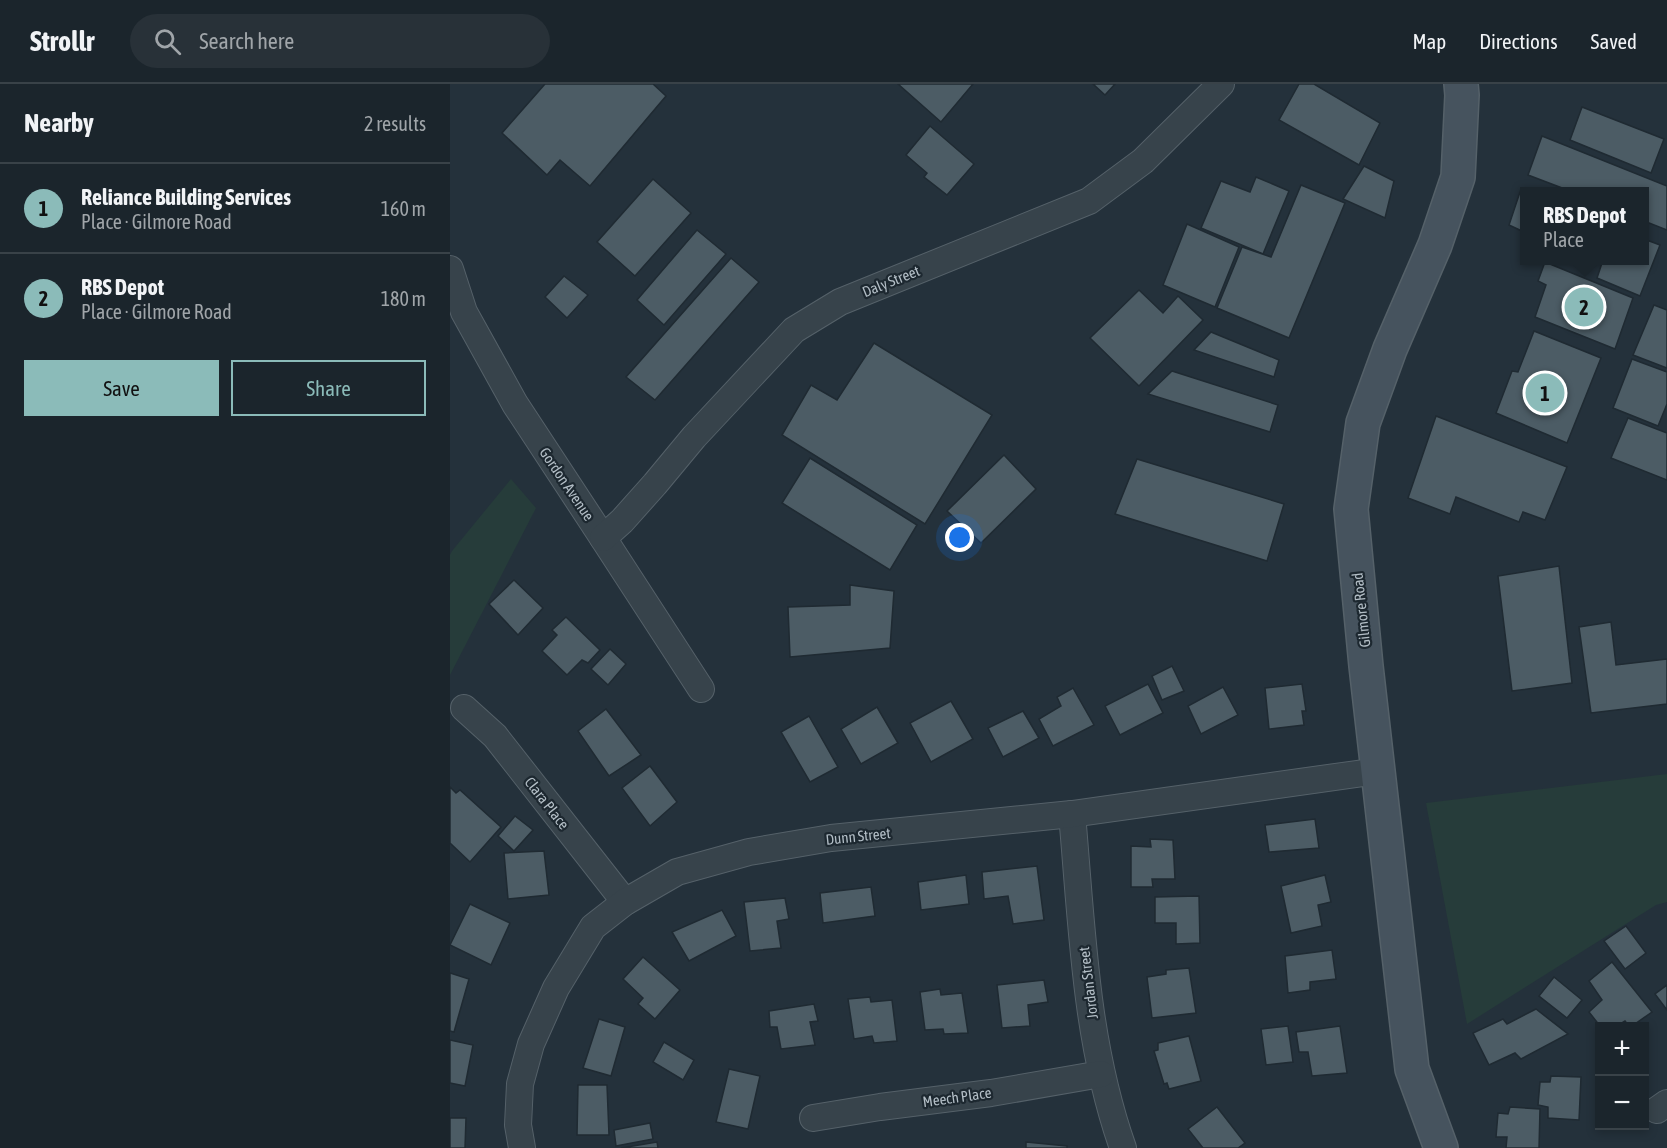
<!DOCTYPE html>
<html lang="en">
<head>
<meta charset="utf-8">
<style>
  :root { --surface:#1b252c; --page:#283138; --text:#f1f3f6; --muted:#a0a5a9; --line:#394248; --accent:#8bbbb9 }
  body { margin:0; font-family:"Asap Condensed",sans-serif; background:var(--page); color:var(--text) }
  .controls { position:absolute; right:18px; bottom:18px; display:grid; overflow:hidden; border-radius:0px; box-shadow:0 3px 9px #0003 }
  .controls button { width:54px; height:54px; display:grid; place-items:center; padding:0; border:0; border-bottom:2px solid var(--line); background:var(--surface); color:var(--text); font:30px sans-serif }
  .you { position:absolute; left:510px; top:454px; width:21px; height:21px; margin:-15px; border:4px solid #fff; border-radius:50%; background:#1a73e8; box-shadow:0 0 0 9px #1a73e833 }
  .badge { display:grid; place-items:center; width:39px; height:39px; border-radius:50%; background:var(--accent); color:#111; font-size:20px; font-weight:700 }
  .pin { position:absolute; translate:-50% -50%; border:3px solid #fff; box-shadow:0 2px 6px #0006 }
  .popup { position:absolute; left:1070px; top:103px; width:129px; height:78px; box-sizing:border-box; display:grid; place-content:center; border-radius:0px; background:var(--surface); filter:drop-shadow(0 2px 4px #0005); font-size:20px; white-space:nowrap; color:var(--muted) }
  .popup b { font-size:22px; color:var(--text) }
  .popup::after { content:''; position:absolute; left:50%; top:100%; margin-left:-12px; border:12px solid transparent; border-top-color:var(--surface) }
  .list { margin:0; padding:0; list-style:none }
  h2 { display:flex; justify-content:space-between; align-items:center; height:78px; margin:0; padding:0 24px; font-size:26px }
  h2 small { font-size:20px; font-weight:400; color:var(--muted) }
  .list li { display:grid; grid-template-columns:39px 1fr auto; gap:18px; align-items:center; box-sizing:border-box; height:90px; padding:0 24px; border-top:2px solid var(--line) }
  .list b { display:block; font-size:22px; white-space:nowrap }
  .list p { margin:0; font-size:20px; white-space:nowrap; color:var(--muted) }
  .list em { font-size:20px; font-style:normal; color:var(--muted) }
  .actions { display:flex; gap:12px; padding:18px 24px }
  .actions a { flex:1; padding:14px 0; border:2px solid var(--accent); border-radius:0px; text-align:center; font-size:21px; color:var(--accent) }
  .actions .main { background:var(--accent); color:#111 }
  .icon { flex:none; width:33px; height:33px; fill:none; stroke:currentColor; stroke-width:2; stroke-linecap:round; stroke-linejoin:round }
  .map { position:relative; flex:none; width:1217px; height:1064px; overflow:hidden }
  header { display:flex; align-items:center; gap:36px; box-sizing:border-box; height:84px; padding:0 30px; background:var(--surface); border-bottom:2px solid var(--line) }
  header strong { font-size:28px }
  nav { display:flex; gap:33px; margin-inline-start:auto; font-size:21px }
  .search { width:420px; height:54px; background:var(--page); display:flex; align-items:center; gap:15px; box-sizing:border-box; padding:0 21px; border-radius:33px; color:var(--muted); font-size:22px }
  main { display:flex }
  aside { flex:1; background:var(--surface) }
  .map>svg:first-child { display:block }
</style>
</head>
<body>
<header>
<strong>Strollr</strong>
<div class="search"><svg class="icon" aria-label="search" viewBox="0 0 24 24"><circle cx="10" cy="10" r="6"/><path d="M15 15l6 6"/></svg>Search here</div>
<nav><a>Map</a><a>Directions</a><a>Saved</a></nav>
</header>
<main>
<aside>
<h2>Nearby<small>2 results</small></h2>
<ul class="list">
<li><span class="badge">1</span><div><b>Reliance Building Services</b><p>Place · Gilmore Road</p></div><em>160 m</em></li>
<li><span class="badge">2</span><div><b>RBS Depot</b><p>Place · Gilmore Road</p></div><em>180 m</em></li>
</ul>
<div class="actions"><a class="main">Save</a><a>Share</a></div>
</aside>
<div class="map">
<svg width="1217" height="1064" viewBox="0 0 1217 1064">
  <rect width="100%" height="100%" fill="#24313b"/>
  <g fill="#263c3a">
    <path d="M61,395L86,424L0,591V471L2,467Z"/>
    <path d="M1217,690V818L1206,821L1017,940L976,719Z"/>
  </g>
  <g fill="#4c5c65" stroke="#1f2a32" stroke-width="1.5">
    <path d="M95,0H203L216,12L140,102L110,76L97,91L52,49Z"/>
    <path d="M448,0H523L491,38Z"/>
    <path d="M643,0H665L655,11Z"/>
    <path d="M849,0H864L930,39L909,81L829,36Z"/>
    <path d="M1132,23L1214,55L1201,89L1120,56Z"/>
    <path d="M480,42L524,80L497,111L474,93L477,89L456,71Z"/>
    <path d="M1092,52L1217,102V146L1194,137V107H1120L1078,91Z"/>
    <path d="M914,82L944,97L935,134L893,115Z"/>
    <path d="M806,93L839,107L813,170L751,144L771,97L800,108Z"/>
    <path d="M203,95L241,129L185,192L147,158Z"/>
    <path d="M851,101L895,119L839,254L767,224L792,163L821,173Z"/>
    <path d="M1071,105L1076,107H1074V148L1059,141Z"/>
    <path d="M737,140L789,163L765,223L713,201Z"/>
    <path d="M247,146L276,170L214,241L187,216Z"/>
    <path d="M1194,155L1210,161L1190,212L1147,194L1153,176H1194Z"/>
    <path d="M281,174L309,198L205,316L176,293Z"/>
    <path d="M1095,178L1183,214L1165,265L1085,233L1096,201L1088,197Z"/>
    <path d="M114,192L138,211L117,234L95,213Z"/>
    <path d="M689,206L713,229L728,212L753,236L689,302L640,254Z"/>
    <path d="M1204,221L1217,226V284L1183,271Z"/>
    <path d="M1084,247L1151,274L1117,359L1046,329L1062,287L1068,288Z"/>
    <path d="M761,248L829,276L824,293L744,266Z"/>
    <path d="M424,259L542,331L475,440L332,351L361,301L387,316Z"/>
    <path d="M1182,275L1217,288V320L1208,342L1163,324Z"/>
    <path d="M722,287L828,321L820,348L698,310Z"/>
    <path d="M986,332L1117,383L1095,436L1073,428L1069,438L1006,413L1000,430L958,414Z"/>
    <path d="M1178,334L1217,349V396L1161,374Z"/>
    <path d="M554,371L586,405L531,459L497,427Z"/>
    <path d="M360,374L467,441L440,486L332,419Z"/>
    <path d="M687,375L834,420L817,477L665,430Z"/>
    <path d="M1109,482L1122,599L1062,607L1048,492Z"/>
    <path d="M64,496L93,524L68,551L39,520Z"/>
    <path d="M400,501L444,507L440,564L340,573L338,523L400,521Z"/>
    <path d="M116,533L150,566L138,579L132,576L117,591L92,567L107,551L102,546Z"/>
    <path d="M1161,538L1166,581L1217,575V620L1141,629L1129,543Z"/>
    <path d="M160,565L176,580L158,601L141,585Z"/>
    <path d="M722,582L734,607L712,616L702,592Z"/>
    <path d="M698,600L713,629L670,651L655,622Z"/>
    <path d="M852,600L856,627H852L854,641L819,645L815,604Z"/>
    <path d="M773,603L788,631L751,650L738,622Z"/>
    <path d="M623,604L644,641L603,662L589,635L611,622L607,613Z"/>
    <path d="M501,617L523,655L481,678L460,639Z"/>
    <path d="M427,623L448,659L411,680L391,645Z"/>
    <path d="M156,625L191,671L159,692L128,647Z"/>
    <path d="M573,627L589,654L553,673L538,644Z"/>
    <path d="M359,632L388,683L360,698L331,648Z"/>
    <path d="M200,682L227,718L200,742L172,704Z"/>
    <path d="M0,703L6,709L10,706L51,743L20,778L0,759Z"/>
    <path d="M65,732L83,746L64,767L48,752Z"/>
    <path d="M865,735L869,764L819,768L815,741Z"/>
    <path d="M700,755L723,756L725,795H702L703,803H681V762L701,763Z"/>
    <path d="M94,767L99,811L58,815L54,769Z"/>
    <path d="M587,782L594,836L563,840L558,812L534,815L532,788Z"/>
    <path d="M516,791L519,820L471,826L468,798Z"/>
    <path d="M875,791L881,818L868,821L872,842L841,849L831,802Z"/>
    <path d="M421,803L425,832L373,839L370,809Z"/>
    <path d="M749,812L750,859L726,860V839H705V813Z"/>
    <path d="M335,814L339,835L327,837L331,864L300,867L294,818Z"/>
    <path d="M20,820L60,839L41,881L0,861Z"/>
    <path d="M272,826L286,852L239,877L222,848Z"/>
    <path d="M1176,842L1196,869L1175,885L1154,857Z"/>
    <path d="M882,866L886,895L860,898V906L838,909L835,872Z"/>
    <path d="M193,873L230,906L205,935L188,920L193,914L173,895Z"/>
    <path d="M1162,878L1202,928L1182,942H1179L1175,937L1167,942H1150L1139,928L1152,916L1139,897Z"/>
    <path d="M739,884L746,929L702,934L697,893L716,890V886Z"/>
    <path d="M0,889L19,895L4,948L0,947Z"/>
    <path d="M1104,893L1132,916L1117,934L1089,912Z"/>
    <path d="M594,896L598,918L578,921L580,942L552,944L547,901Z"/>
    <path d="M1217,901V926L1205,910Z"/>
    <path d="M490,905L491,911L512,909L518,949L494,950L493,945L475,946L470,908Z"/>
    <path d="M420,913L421,918L442,916L447,957L424,959L422,952L404,955L398,915Z"/>
    <path d="M364,920L368,937L360,938L365,961L331,965L327,943H320L319,927Z"/>
    <path d="M1086,925L1118,950L1071,975L1065,969L1039,981L1023,949L1053,935L1057,940Z"/>
    <path d="M149,935L175,943L161,992L133,984Z"/>
    <path d="M838,942L843,978L816,981L811,945Z"/>
    <path d="M890,942L897,989L862,992L858,968H849L846,948Z"/>
    <path d="M739,952L751,997L719,1005L717,999L714,1000L704,967L708,966V959Z"/>
    <path d="M0,956L23,961L15,1002L0,999Z"/>
    <path d="M214,958L244,976L233,996L203,978Z"/>
    <path d="M279,985L310,992L298,1045L266,1038Z"/>
    <path d="M1101,992L1131,993L1129,1036L1098,1034V1023L1088,1021L1090,998H1100Z"/>
    <path d="M128,1001H157L159,1051H127Z"/>
    <path d="M767,1023L795,1059L788,1064H753L738,1045Z"/>
    <path d="M1060,1023L1090,1025L1089,1064H1056L1057,1053H1046L1048,1029L1058,1030Z"/>
    <path d="M0,1034H16L15,1064H0Z"/>
    <path d="M200,1039L203,1055L166,1062L164,1046Z"/>
    <path d="M207,1058L208,1064H171Z"/>
    <path d="M576,1058L617,1062V1064H576Z"/>
  </g>
  <g fill="none" stroke-linecap="round" stroke-linejoin="round">
    <defs>
      <g id="street">
        <path d="M0,185L14,228L65,320L153,454L251,605"/>
        <path d="M153,454L172,437L205,400L244,353L344,246L390,218L639,117L693,77L771,0"/>
        <path d="M14,624L45,652L175,818"/>
        <path d="M622,730C632,842 635,957 673,1064"/>
        <path d="M1207,1026L1217,1019"/>
        <path d="M363,1034L430,1023L541,1009L651,990"/>
        <path d="M72,1064L68,1041L70,1000L81,960L106,904L143,843L175,818L227,788L299,768L381,754L622,730L928,687"/>
      </g>
      <path id="secondary" d="M991,1064L962,985L916,582L901,425L913,339L940,265L985,161L1008,93L1012,11L1011,0"/>
    </defs>
    <use href="#street" stroke="#556169" stroke-width="28"/>
    <use href="#secondary" stroke="#556169" stroke-width="36"/>
    <use href="#street" stroke="#37434b" stroke-width="26"/>
    <use href="#secondary" stroke="#46535e" stroke-width="33"/>
  </g>
  <g text-anchor="middle" dominant-baseline="central" stroke-width="4.5" stroke-linejoin="round" paint-order="stroke">
    <g font-size="15" fill="#b3bec6" stroke="#1d2830">
      <text transform="translate(441 197) rotate(-22)">Daly Street</text>
      <text transform="translate(117 400) rotate(56)">Gordon Avenue</text>
      <text transform="translate(911 526) rotate(-96)">Gilmore Road</text>
      <text transform="translate(97 719) rotate(52)">Clara Place</text>
      <text transform="translate(408 752) rotate(-6)">Dunn Street</text>
      <text transform="translate(638 899) rotate(-97)">Jordan Street</text>
      <text transform="translate(507 1013) rotate(-8)">Meech Place</text>
    </g>
  </g>
</svg>
<div class="controls">
<button>+</button>
<button>−</button>
</div>
<div class="you"></div>
<div class="pin badge" style="left:1095px;top:309px">1</div>
<div class="pin badge" style="left:1134px;top:223px">2</div>
<div class="popup"><b>RBS Depot</b>Place</div>
</div>
</main>
</body>
</html>
